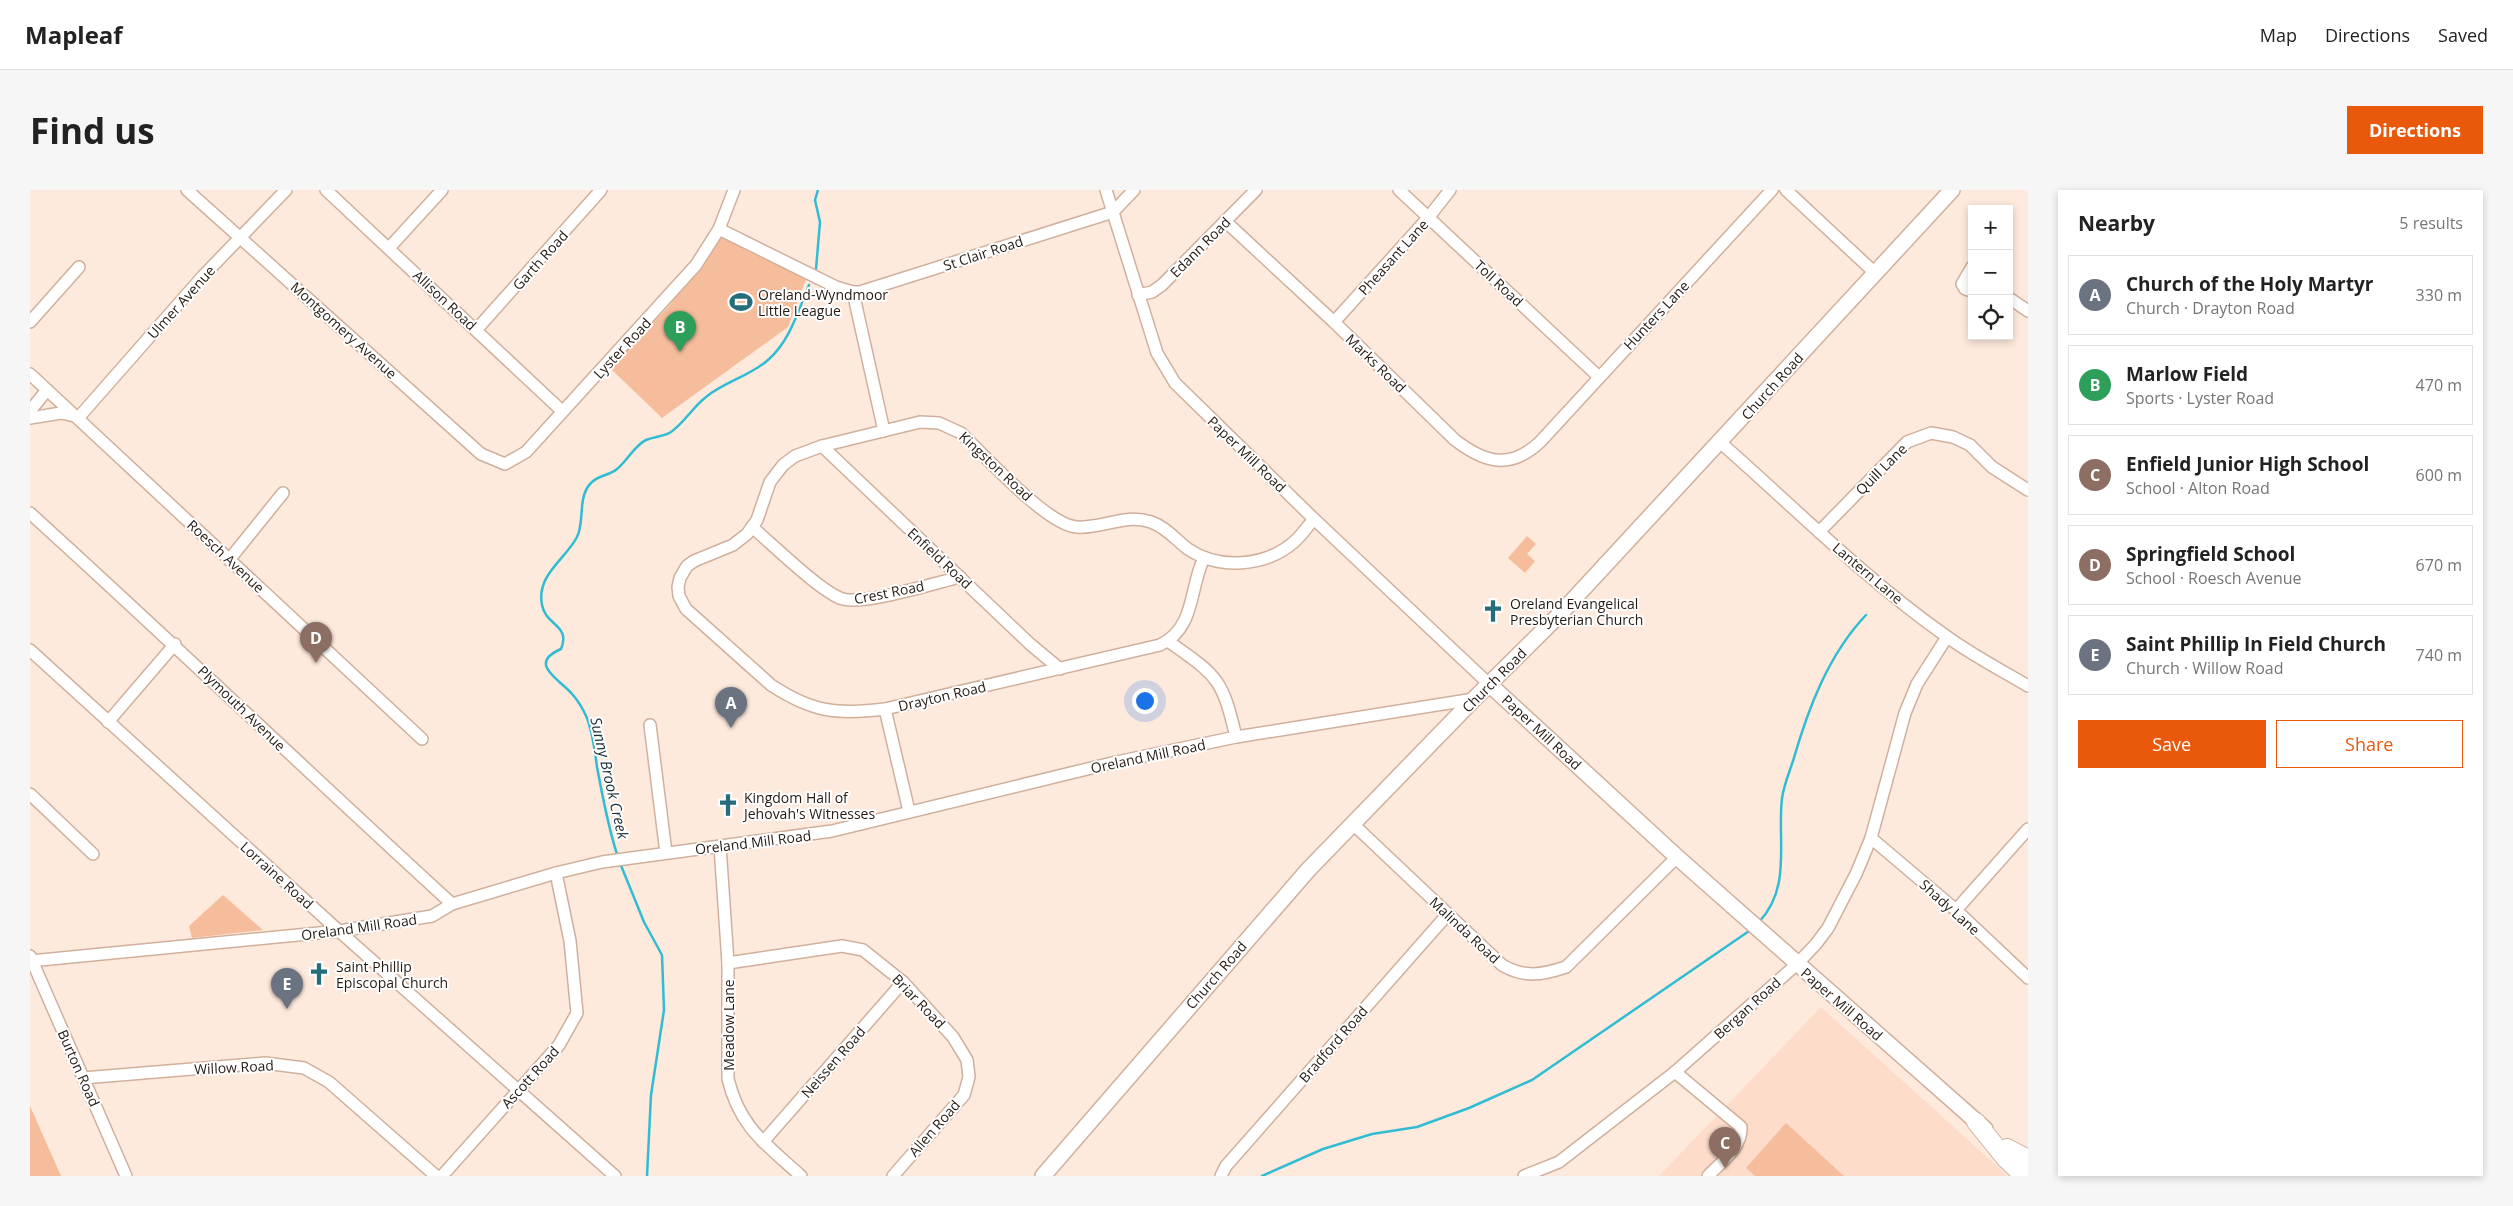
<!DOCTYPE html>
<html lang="en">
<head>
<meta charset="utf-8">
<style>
  :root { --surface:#fff; --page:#f6f6f6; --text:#222; --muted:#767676; --line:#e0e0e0; --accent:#ea580c }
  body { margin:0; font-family:"Open Sans",sans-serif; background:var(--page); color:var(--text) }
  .controls { position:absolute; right:15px; top:15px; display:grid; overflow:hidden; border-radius:0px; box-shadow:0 2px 8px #0003 }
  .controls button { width:45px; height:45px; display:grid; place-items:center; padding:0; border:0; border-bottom:1px solid var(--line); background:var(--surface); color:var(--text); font:25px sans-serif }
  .you { position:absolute; left:1114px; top:510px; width:18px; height:18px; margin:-12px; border:4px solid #fff; border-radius:50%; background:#1a73e8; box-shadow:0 0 0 8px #1a73e833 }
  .badge { display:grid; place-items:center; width:32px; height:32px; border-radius:50%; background:var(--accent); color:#fff; font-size:16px; font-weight:700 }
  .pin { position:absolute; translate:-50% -41px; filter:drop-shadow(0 1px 2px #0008) }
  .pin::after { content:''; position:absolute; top:26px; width:18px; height:15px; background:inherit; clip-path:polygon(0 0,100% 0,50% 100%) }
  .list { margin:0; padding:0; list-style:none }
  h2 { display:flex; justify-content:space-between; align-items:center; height:65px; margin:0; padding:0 20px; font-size:21px }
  h2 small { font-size:16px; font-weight:400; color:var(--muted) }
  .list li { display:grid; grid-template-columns:32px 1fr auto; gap:15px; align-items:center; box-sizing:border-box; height:80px; margin:0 10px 10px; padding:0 10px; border:1px solid var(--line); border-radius:0px }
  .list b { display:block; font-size:19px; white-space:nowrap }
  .list p { margin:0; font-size:16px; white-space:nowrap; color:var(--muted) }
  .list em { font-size:16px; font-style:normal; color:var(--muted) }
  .actions { display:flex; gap:10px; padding:15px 20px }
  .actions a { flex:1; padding:11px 0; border:1px solid var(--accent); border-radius:0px; text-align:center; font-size:18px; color:var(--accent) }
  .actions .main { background:var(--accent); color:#fff }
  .icon { flex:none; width:28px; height:28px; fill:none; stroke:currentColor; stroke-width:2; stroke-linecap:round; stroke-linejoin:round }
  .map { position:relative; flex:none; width:1998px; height:986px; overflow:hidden; border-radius:0px }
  header { display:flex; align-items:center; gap:30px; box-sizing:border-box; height:70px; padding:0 25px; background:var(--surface); border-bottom:1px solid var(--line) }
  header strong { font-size:24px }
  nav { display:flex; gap:28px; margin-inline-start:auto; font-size:18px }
  .intro { display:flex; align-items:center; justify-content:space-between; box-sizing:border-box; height:120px; padding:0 30px }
  h1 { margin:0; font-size:35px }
  .button { padding:12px 22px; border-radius:0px; background:var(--accent); color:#fff; font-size:18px; font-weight:700 }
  main { display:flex; gap:30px; padding:0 30px }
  aside { flex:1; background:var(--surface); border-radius:0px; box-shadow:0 2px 8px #0003 }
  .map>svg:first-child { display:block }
</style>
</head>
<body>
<header>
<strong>Mapleaf</strong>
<nav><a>Map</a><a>Directions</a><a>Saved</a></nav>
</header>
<div class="intro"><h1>Find us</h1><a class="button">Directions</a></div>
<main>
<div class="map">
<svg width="1998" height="986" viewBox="0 0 1998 986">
  <rect width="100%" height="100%" fill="#fee9dd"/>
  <path fill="#fddcc9" d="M1791,817L1969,978L1976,986H1629Z"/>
  <g fill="#f6bd9c">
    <path d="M691,45L776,89L758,137L632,228L580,178L639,116Z"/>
    <path d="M1497,346L1506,354L1497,364L1505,371L1495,383L1478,368Z"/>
    <path d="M193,705L233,740L162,748L159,736Z"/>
    <path d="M0,916L31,986H0Z"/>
    <path d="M1756,933L1814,986H1725L1716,978Z"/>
  </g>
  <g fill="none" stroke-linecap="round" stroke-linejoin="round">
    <g stroke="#30bcd2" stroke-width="2.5">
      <path d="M786,79L790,32L785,10L788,0"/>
      <path d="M588,667C578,638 573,608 567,577C565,561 563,544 557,528C554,521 548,511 543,505C531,490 496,474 531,459C541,435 516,436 512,415C506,385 535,370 547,347C555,332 547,307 561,293C568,285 579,286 587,279C597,271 605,255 616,250C625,246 633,247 641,242C654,233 663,217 676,207C694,192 720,186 738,170C760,151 768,121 779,95"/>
      <path d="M590,673L614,732L632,765L634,820L621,905L617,986"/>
      <path d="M1729,732C1762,697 1747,651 1752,608C1754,595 1759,583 1763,571C1778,519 1798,465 1836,425"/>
      <path d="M1232,986L1293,959L1342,944L1387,937L1439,918L1502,890L1722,739"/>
    </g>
    <defs>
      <g id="minor">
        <path d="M157,0L451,264L475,274L496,262L666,75L689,39L704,0"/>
        <path d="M296,0L532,221"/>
        <path d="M1076,0L1127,163L1145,193L1284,329L1459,494"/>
        <path d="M1369,0L1569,187"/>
        <path d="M1756,0L1845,83"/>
        <path d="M1195,31L1304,132L1425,250C1455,273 1480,280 1510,252L1742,0"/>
        <path d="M689,39L806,97L823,102H830L1083,22L1104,0"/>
        <path d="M359,58L412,0"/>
        <path d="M1942,77L1932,94L1935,99L1942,101"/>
        <path d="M823,102L854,241"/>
        <path d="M1108,105L1122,102L1132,95L1226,0"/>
        <path d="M1979,108L1998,121"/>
        <path d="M0,132L49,77"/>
        <path d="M1304,132L1398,28L1420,0"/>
        <path d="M447,139L571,0"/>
        <path d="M0,184L392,549"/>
        <path d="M0,221L17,200"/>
        <path d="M0,228L31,223L49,227L173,86L256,0"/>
        <path d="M1691,253C1765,318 1835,389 1916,446C1942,465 1971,480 1998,496"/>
        <path d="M792,256L1000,454L1030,479"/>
        <path d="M0,323C142,452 281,585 422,714"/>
        <path d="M722,337C741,353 793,404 813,409C835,415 905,393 930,387"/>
        <path d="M1789,342L1877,252L1901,243L1923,247L1940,255L1962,277L1998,300"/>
        <path d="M1174,368C1159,398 1166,438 1130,455L855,519C807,525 782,522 741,495L656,419L649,406L648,397L650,388L657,376L664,371L703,355L717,344L727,330L740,292L753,275L765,266L792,256L890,232L909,233L931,243C954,265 1018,336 1047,337C1073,339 1094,323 1121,332C1136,337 1146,350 1158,359C1189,380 1235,377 1264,352C1271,346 1277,337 1284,329"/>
        <path d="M199,370L253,303"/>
        <path d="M1138,451C1187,486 1192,487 1206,547"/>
        <path d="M0,460L309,741L585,986"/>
        <path d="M855,519L879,621"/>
        <path d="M78,532L145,454"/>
        <path d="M620,535L636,663"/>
        <path d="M0,604L63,664"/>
        <path d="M1323,634L1472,775C1494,788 1512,785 1536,777L1647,667"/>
        <path d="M1841,648L1926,720L1998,788"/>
        <path d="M690,656L698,773V889C710,938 736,954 771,986"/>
        <path d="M1926,720L1998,639"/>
        <path d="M0,766L96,986"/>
        <path d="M0,771L309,741L402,726L422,714L526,683L572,672L802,641L1082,573L1206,547L1444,509"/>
        <path d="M698,773L812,756L833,760L873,792L923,847L937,870L939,887L934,905L863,986"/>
        <path d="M1645,882L1711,937C1712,958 1691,972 1678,986"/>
        <path d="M53,888L235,873L274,878L299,892L406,986"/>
        <path d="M733,952L873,792"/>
        <path d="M412,986L529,855L547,823L540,751L526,683"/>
        <path d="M1191,986L1196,976L1417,725"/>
        <path d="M1494,986L1529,972L1645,882L1767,774L1786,754L1798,738L1826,684L1841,648L1875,523L1887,494L1917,447"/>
      </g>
      <g id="major">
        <path d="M1459,494L1647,667L1955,939"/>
        <path d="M1013,986L1278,680L1444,509L1529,425L1922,0"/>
      </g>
      <g id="highway">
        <path d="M1946,932L1976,969L1994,986"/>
        <path d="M1977,958L1998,969"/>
      </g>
    </defs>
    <use href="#minor" stroke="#d0b09c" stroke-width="14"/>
    <use href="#major" stroke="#d0b09c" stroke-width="18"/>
    <use href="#highway" stroke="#d0b09c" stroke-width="20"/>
    <use href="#minor" stroke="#fff" stroke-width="11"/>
    <use href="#major" stroke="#fff" stroke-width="15"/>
    <use href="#highway" stroke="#fff" stroke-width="18"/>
  </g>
  <defs>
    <symbol id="stadium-bare" viewBox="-9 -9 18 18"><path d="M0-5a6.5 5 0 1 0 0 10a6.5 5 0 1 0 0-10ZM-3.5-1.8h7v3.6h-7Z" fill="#256d7a" stroke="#fff" stroke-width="2.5" paint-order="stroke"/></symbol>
    <symbol id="church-bare" viewBox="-9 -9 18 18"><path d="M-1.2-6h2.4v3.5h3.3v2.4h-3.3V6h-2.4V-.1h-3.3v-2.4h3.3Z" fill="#256d7a" stroke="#fff" stroke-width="2.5" paint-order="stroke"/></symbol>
  </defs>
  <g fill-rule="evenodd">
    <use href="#stadium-bare" x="695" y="96" width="32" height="32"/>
    <use href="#church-bare" x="1447" y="405" width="32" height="32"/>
    <use href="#church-bare" x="682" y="599" width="32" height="32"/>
    <use href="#church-bare" x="273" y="768" width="32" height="32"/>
  </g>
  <g text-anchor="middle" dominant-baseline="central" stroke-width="4" stroke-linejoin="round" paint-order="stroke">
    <g font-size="14" fill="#261a13" stroke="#fff">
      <text transform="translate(1170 57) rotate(-45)">Edann Road</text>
      <text transform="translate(953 63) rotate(-18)">St Clair Road</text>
      <text transform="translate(1363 67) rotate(-48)">Pheasant Lane</text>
      <text transform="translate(510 70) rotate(-48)">Garth Road</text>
      <text transform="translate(1469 93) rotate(43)">Toll Road</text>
      <text transform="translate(415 110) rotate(43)">Allison Road</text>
      <text transform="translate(151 112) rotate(-48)">Ulmer Avenue</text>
      <text transform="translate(1626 125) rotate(-47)">Hunters Lane</text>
      <text transform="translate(314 140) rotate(42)">Montgomery Avenue</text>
      <text transform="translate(592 158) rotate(-47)">Lyster Road</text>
      <text transform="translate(1346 173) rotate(44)">Marks Road</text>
      <text transform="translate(1742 196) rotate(-48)">Church Road</text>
      <text transform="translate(1217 264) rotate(44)">Paper Mill Road</text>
      <text transform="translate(966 276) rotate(43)">Kingston Road</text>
      <text transform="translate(1851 279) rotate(-45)">Quill Lane</text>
      <text transform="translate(196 366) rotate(43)">Roesch Avenue</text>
      <text transform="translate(910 368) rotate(43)">Enfield Road</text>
      <text transform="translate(1838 383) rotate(40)">Lantern Lane</text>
      <text transform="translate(859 402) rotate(-11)">Crest Road</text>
      <text transform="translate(1464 490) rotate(-45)">Church Road</text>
      <text transform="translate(912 506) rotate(-13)">Drayton Road</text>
      <text transform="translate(212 518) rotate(44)">Plymouth Avenue</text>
      <text transform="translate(1512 542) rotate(43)">Paper Mill Road</text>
      <text transform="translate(1118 566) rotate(-12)">Oreland Mill Road</text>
      <text transform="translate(723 652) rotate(-7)">Oreland Mill Road</text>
      <text transform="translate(247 685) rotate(42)">Lorraine Road</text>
      <text transform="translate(1920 717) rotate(42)">Shady Lane</text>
      <text transform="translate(329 737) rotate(-8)">Oreland Mill Road</text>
      <text transform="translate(1435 740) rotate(43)">Malinda Road</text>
      <text transform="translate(1186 785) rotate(-49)">Church Road</text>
      <text transform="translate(889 811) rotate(46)">Briar Road</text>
      <text transform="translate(1812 814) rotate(41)">Paper Mill Road</text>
      <text transform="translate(1717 818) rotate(-42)">Bergan Road</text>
      <text transform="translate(698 835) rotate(-90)">Meadow Lane</text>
      <text transform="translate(1303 854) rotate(-49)">Bradford Road</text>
      <text transform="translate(803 872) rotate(-49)">Neissen Road</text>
      <text transform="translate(204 877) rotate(-3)">Willow Road</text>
      <text transform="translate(49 878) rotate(66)">Burton Road</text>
      <text transform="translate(500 887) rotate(-48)">Ascott Road</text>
      <text transform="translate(904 938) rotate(-49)">Allen Road</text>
    </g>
    <g font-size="14" fill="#261a13" stroke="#fff" text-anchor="start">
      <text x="728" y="104">Oreland-Wyndmoor<tspan x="728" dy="16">Little League</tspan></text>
      <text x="1480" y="413">Oreland Evangelical<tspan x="1480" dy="16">Presbyterian Church</tspan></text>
      <text x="714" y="607">Kingdom Hall of<tspan x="714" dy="16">Jehovah's Witnesses</tspan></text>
      <text x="306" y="776">Saint Phillip<tspan x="306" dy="16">Episcopal Church</tspan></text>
    </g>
    <g font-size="15" font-style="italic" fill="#192f34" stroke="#fff">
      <text transform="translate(580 588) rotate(77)">Sunny Brook Creek</text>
    </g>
  </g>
</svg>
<div class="controls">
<button>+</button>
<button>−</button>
<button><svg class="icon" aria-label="locate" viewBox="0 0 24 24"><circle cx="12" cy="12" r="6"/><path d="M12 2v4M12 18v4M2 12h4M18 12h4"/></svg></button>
</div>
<div class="you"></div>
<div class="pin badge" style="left:701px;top:538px;background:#6b7280">A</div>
<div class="pin badge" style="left:650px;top:162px;background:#2e9e5b">B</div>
<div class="pin badge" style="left:1695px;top:978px;background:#8d6e63">C</div>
<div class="pin badge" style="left:286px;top:473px;background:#8d6e63">D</div>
<div class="pin badge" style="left:257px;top:819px;background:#6b7280">E</div>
</div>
<aside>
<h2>Nearby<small>5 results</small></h2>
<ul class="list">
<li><span class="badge" style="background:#6b7280">A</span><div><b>Church of the Holy Martyr</b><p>Church · Drayton Road</p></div><em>330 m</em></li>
<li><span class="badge" style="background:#2e9e5b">B</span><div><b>Marlow Field</b><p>Sports · Lyster Road</p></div><em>470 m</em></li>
<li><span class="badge" style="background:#8d6e63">C</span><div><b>Enfield Junior High School</b><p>School · Alton Road</p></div><em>600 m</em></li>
<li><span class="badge" style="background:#8d6e63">D</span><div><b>Springfield School</b><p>School · Roesch Avenue</p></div><em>670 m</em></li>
<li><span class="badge" style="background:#6b7280">E</span><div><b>Saint Phillip In Field Church</b><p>Church · Willow Road</p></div><em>740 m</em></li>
</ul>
<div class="actions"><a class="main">Save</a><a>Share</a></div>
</aside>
</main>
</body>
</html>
